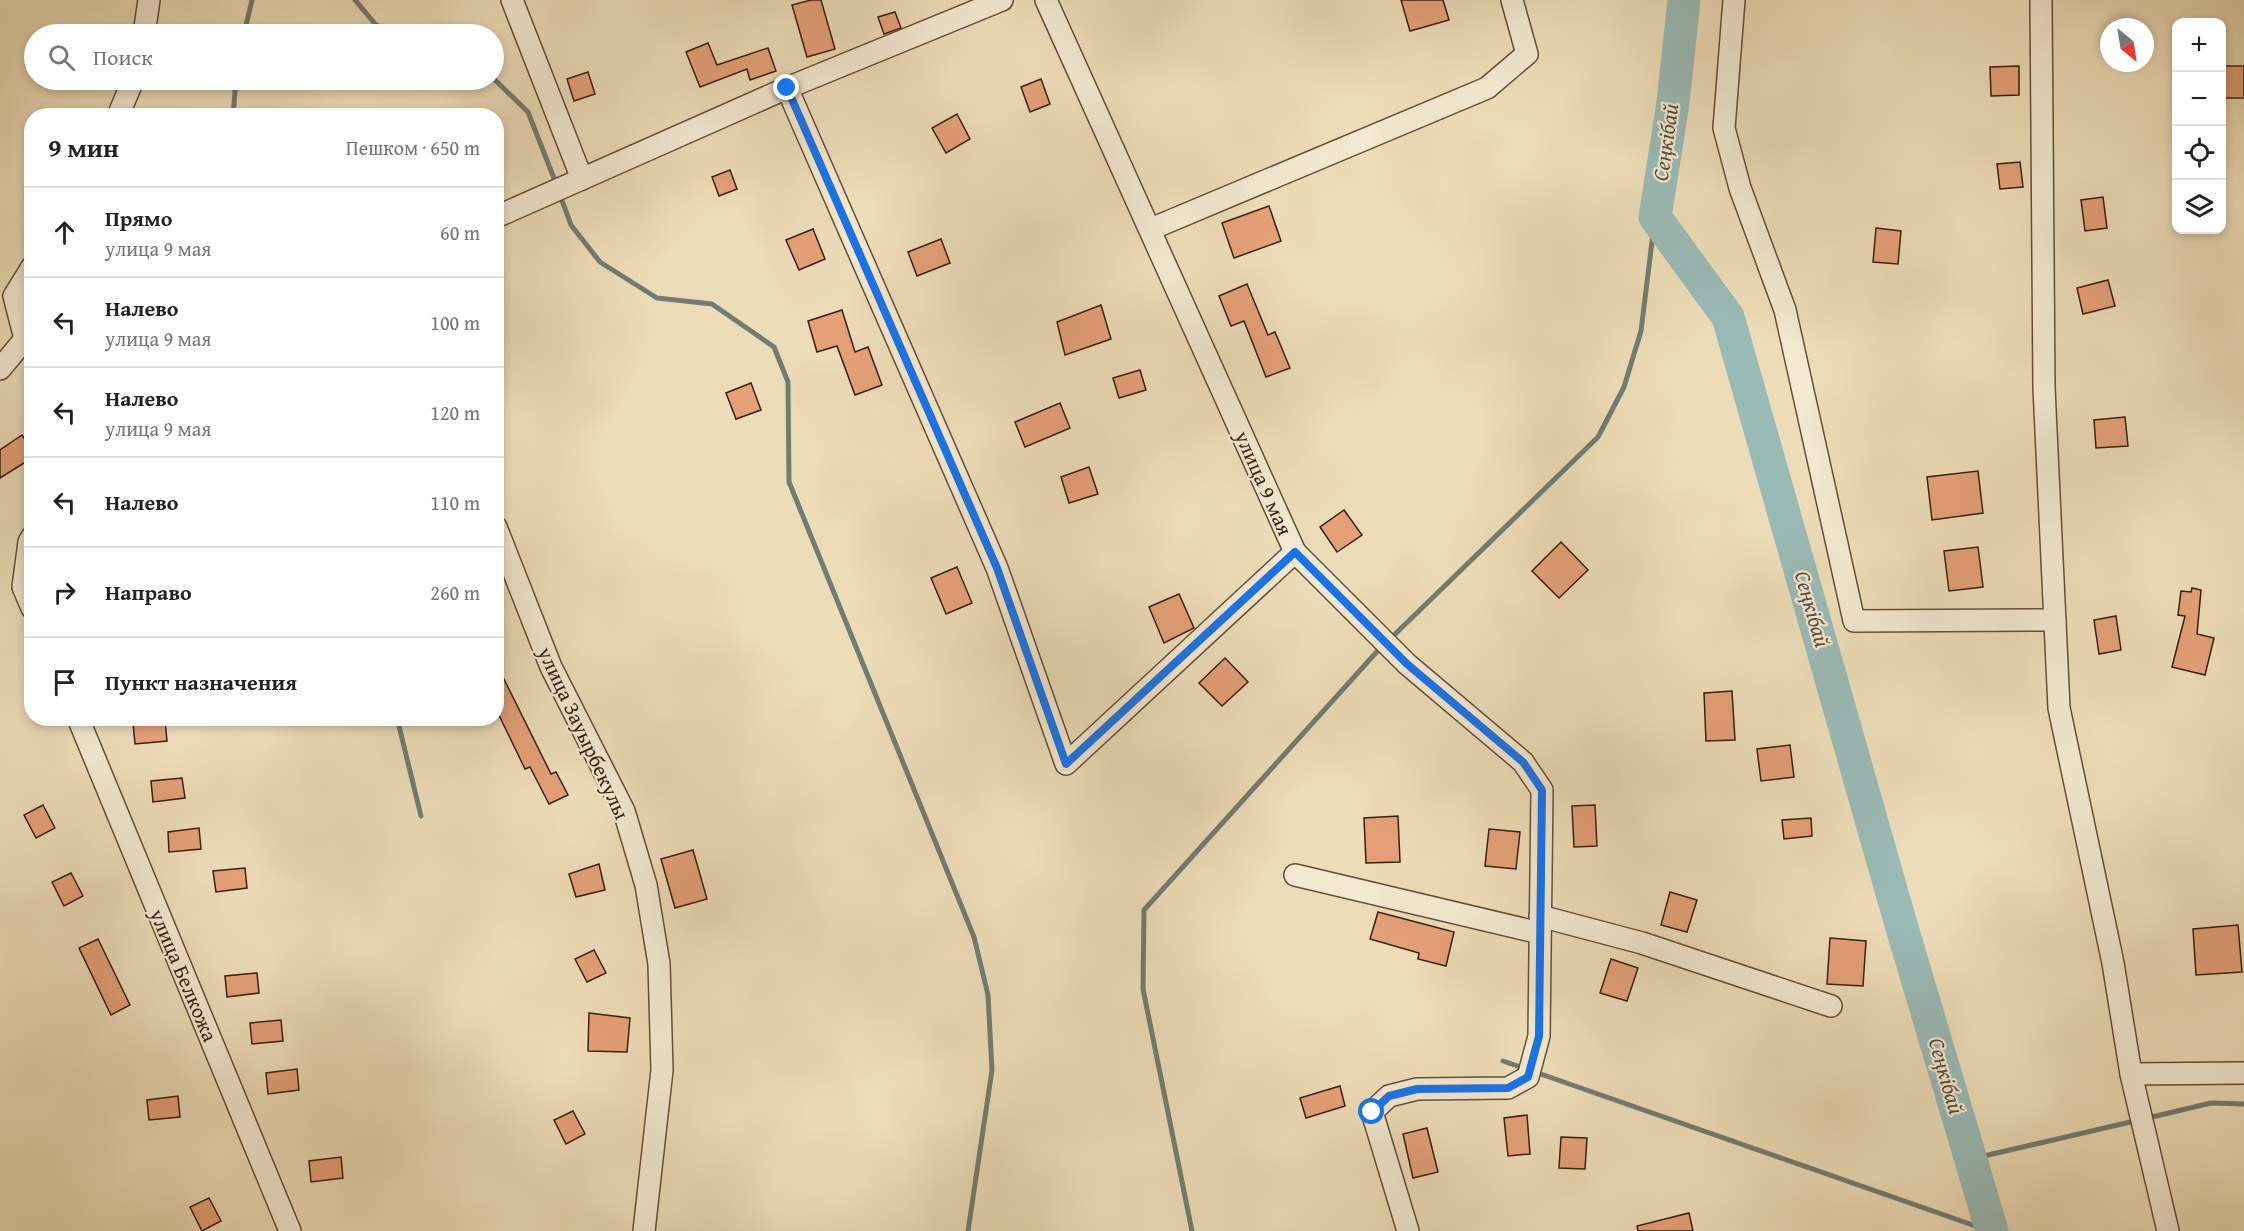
<!DOCTYPE html>
<html lang="ru">
<head>
<meta charset="utf-8">
<style>
  :root { --surface:#fff; --page:#f6f6f6; --text:#222; --muted:#767676; --line:#e0e0e0 }
  body { margin:0; font-family:"Gentium Book Plus",serif; background:var(--page); color:var(--text) }
  .controls { position:absolute; right:18px; top:18px; display:grid; overflow:hidden; border-radius:12px; box-shadow:0 3px 9px #0003 }
  .controls button { width:54px; height:54px; display:grid; place-items:center; padding:0; border:0; border-bottom:2px solid var(--line); background:var(--surface); color:var(--text); font:30px sans-serif }
  .compass { position:absolute; left:2100px; top:18px; width:54px; height:54px; border-radius:50%; background:var(--surface); box-shadow:0 3px 9px #0003; rotate:150deg }
  .stop { position:absolute; width:18px; height:18px; margin:-14px; border:4px solid #1a73e8; border-radius:50%; background:#fff }
  .stop.end { background:#1a73e8; border-color:#fff; box-shadow:0 2px 6px #0008 }
  .list { margin:0; padding:0; list-style:none }
  h2 { display:flex; justify-content:space-between; align-items:center; height:78px; margin:0; padding:0 24px; font-size:26px }
  h2 small { font-size:20px; font-weight:400; color:var(--muted) }
  .list li { display:grid; grid-template-columns:39px 1fr auto; gap:18px; align-items:center; box-sizing:border-box; height:90px; padding:0 24px; border-top:2px solid var(--line) }
  .list b { display:block; font-size:22px; white-space:nowrap }
  .list p { margin:0; font-size:20px; white-space:nowrap; color:var(--muted) }
  .list em { font-size:20px; font-style:normal; color:var(--muted) }
  .icon { flex:none; width:33px; height:33px; fill:none; stroke:currentColor; stroke-width:2; stroke-linecap:round; stroke-linejoin:round }
  .map { position:relative; flex:none; width:2244px; height:1231px; overflow:hidden }
  .search { position:absolute; background:var(--surface); box-shadow:0 3px 9px #0003; left:24px; top:24px; width:480px; height:66px; display:flex; align-items:center; gap:15px; box-sizing:border-box; padding:0 21px; border-radius:33px; color:var(--muted); font-size:22px }
  .panel { position:absolute; background:var(--surface); box-shadow:0 3px 9px #0003; left:24px; top:108px; width:480px; height:618px; border-radius:24px }
  .map>svg:first-child { display:block }
</style>
</head>
<body>
<div class="map">
<svg width="2244" height="1231" viewBox="0 0 2244 1231">
  <rect width="100%" height="100%" fill="#ecdcb7"/>
  <filter id="stains"><feTurbulence type="fractalNoise" baseFrequency=".00333" numOctaves="4"/><feColorMatrix values="0 0 0 0 .2 0 0 0 0 .09 0 0 0 0 .02 0 0 0 .5 -.17"/></filter>
  <radialGradient id="worn" r=".72"><stop offset=".6" stop-color="#630" stop-opacity="0"/><stop offset="1" stop-color="#630" stop-opacity=".3"/></radialGradient>
  <g fill="none" stroke-linecap="round" stroke-linejoin="round">
    <g stroke="#737c71" stroke-width="5">
      <path d="M355,0L376,25L403,34"/>
      <path d="M244,34L252,0"/>
      <path d="M494,79L528,112L557,186"/>
      <path d="M233,116L236,80"/>
      <path d="M560,195L571,225L600,262L657,298L712,304L774,347L788,382L789,482L974,937L988,995L992,1070L968,1231"/>
      <path d="M1389,640L1598,437L1624,387L1641,331L1655,217"/>
      <path d="M397,718L421,816"/>
      <path d="M1503,1061L1526,1069"/>
      <path d="M1535,1072L1990,1231"/>
      <path d="M2148,1118L2211,1103L2244,1104"/>
      <path d="M1971,1159L2139,1120"/>
      <path d="M1192,1231L1143,989L1144,910L1382,646"/>
    </g>
    <path stroke="#9abab5" stroke-width="33" d="M1684,0L1673,103L1655,217L1728,317L1900,921L1992,1231"/>
  </g>
  <g fill="#e5a078" stroke="#381e0c" stroke-width="1.5">
    <path d="M811,0H821L835,49L807,57L792,5Z"/>
    <path d="M1401,0H1443L1449,20L1410,31Z"/>
    <path d="M895,12L901,28L884,34L878,17Z"/>
    <path d="M708,43L717,65L768,48L776,71L750,80L747,69L700,87L686,52Z"/>
    <path d="M2019,66V95L1991,96L1990,67Z"/>
    <rect x="2222" y="66" width="22" height="32"/>
    <path d="M588,72L595,94L574,101L567,79Z"/>
    <path d="M1041,79L1050,104L1030,112L1021,87Z"/>
    <path d="M957,114L970,139L946,153L932,128Z"/>
    <path d="M2020,162L2023,187L2000,189L1997,164Z"/>
    <path d="M730,170L737,189L719,196L712,177Z"/>
    <path d="M2103,197L2107,228L2085,231L2081,200Z"/>
    <path d="M1269,206L1281,241L1234,258L1222,223Z"/>
    <path d="M1876,228L1901,231L1898,264L1873,262Z"/>
    <path d="M813,229L825,259L799,270L786,240Z"/>
    <path d="M941,239L950,263L917,276L908,252Z"/>
    <path d="M2108,280L2115,306L2083,314L2077,288Z"/>
    <path d="M1247,284L1268,335L1275,332L1290,368L1266,377L1244,321L1231,326L1219,296Z"/>
    <path d="M1101,305L1111,339L1065,355L1057,322Z"/>
    <path d="M842,310L855,352L868,347L882,385L855,395L837,346L817,352L808,321Z"/>
    <path d="M1140,370L1146,390L1119,398L1113,378Z"/>
    <path d="M751,383L761,410L736,419L726,393Z"/>
    <path d="M1060,403L1070,428L1025,447L1015,422Z"/>
    <path d="M2125,417L2128,446L2096,448L2094,420Z"/>
    <path d="M22,435L32,450V458L0,478V450Z"/>
    <path d="M1089,467L1098,494L1069,503L1061,477Z"/>
    <path d="M1978,471L1983,513L1932,520L1927,477Z"/>
    <path d="M1344,510L1362,535L1337,552L1320,527Z"/>
    <path d="M1561,542L1588,570L1559,598L1532,571Z"/>
    <path d="M1978,547L1983,587L1949,591L1944,551Z"/>
    <path d="M957,567L972,603L946,614L931,578Z"/>
    <path d="M2192,588L2201,590L2197,634L2214,638L2205,675L2172,667L2185,616L2178,615L2181,591L2191,592Z"/>
    <path d="M1179,594L1194,628L1164,643L1149,607Z"/>
    <path d="M2116,616L2121,650L2099,654L2094,620Z"/>
    <path d="M1225,658L1248,682L1222,706L1199,683Z"/>
    <path d="M496,663L551,774L556,772L568,795L549,804L530,767L525,769L496,709Z"/>
    <path d="M1732,691L1735,740L1706,741L1704,693Z"/>
    <path d="M165,720L167,741L135,744L133,723Z"/>
    <path d="M1790,745L1794,777L1761,781L1757,749Z"/>
    <path d="M182,778L185,798L153,802L151,781Z"/>
    <path d="M43,805L55,828L36,838L24,815Z"/>
    <path d="M1595,805L1597,846L1574,847L1572,806Z"/>
    <path d="M1398,816L1400,862L1366,863L1364,818Z"/>
    <path d="M1811,818L1812,836L1784,839L1782,820Z"/>
    <path d="M199,828L201,849L169,852L168,832Z"/>
    <path d="M1489,829L1520,832L1516,869L1485,866Z"/>
    <path d="M693,850L707,899L675,908L661,859Z"/>
    <path d="M599,864L605,890L576,897L569,874Z"/>
    <path d="M245,868L247,888L216,892L213,871Z"/>
    <path d="M71,873L83,896L64,906L52,882Z"/>
    <path d="M1670,892L1697,900L1687,932L1661,925Z"/>
    <path d="M1378,912L1454,932L1446,966L1418,959L1419,953L1370,939Z"/>
    <path d="M2238,925L2242,972L2196,975L2193,929Z"/>
    <path d="M1830,938L1866,941L1863,986L1827,984Z"/>
    <path d="M98,939L130,1005L111,1015L79,948Z"/>
    <path d="M594,950L606,973L587,982L575,959Z"/>
    <path d="M1611,959L1638,968L1627,1001L1600,993Z"/>
    <path d="M257,973L259,993L227,997L225,976Z"/>
    <path d="M589,1013L630,1018L627,1052L588,1051Z"/>
    <path d="M281,1020L283,1041L252,1044L250,1023Z"/>
    <path d="M297,1069L299,1090L268,1094L266,1073Z"/>
    <path d="M1340,1086L1345,1106L1306,1118L1300,1098Z"/>
    <path d="M178,1096L180,1117L149,1120L147,1100Z"/>
    <path d="M573,1111L585,1134L566,1144L554,1120Z"/>
    <path d="M1527,1115L1530,1154L1508,1156L1504,1118Z"/>
    <path d="M1427,1128L1438,1172L1413,1178L1403,1134Z"/>
    <path d="M1561,1137L1587,1138L1585,1169L1559,1168Z"/>
    <path d="M341,1157L343,1178L311,1182L309,1161Z"/>
    <path d="M209,1198L221,1221L202,1231L190,1207Z"/>
    <path d="M1689,1213L1693,1231H1638L1637,1226Z"/>
  </g>
  <g fill="none" stroke-linecap="round" stroke-linejoin="round">
    <defs>
      <g id="street">
        <path d="M512,0L582,179"/>
        <path d="M1046,0L1295,552L1407,664L1523,762L1542,790L1539,1036L1528,1077L1508,1088L1417,1089L1389,1096L1372,1112L1408,1231"/>
        <path d="M1734,0L1724,128L1740,188L1785,310L1854,621L2055,620"/>
        <path d="M2041,0L2044,388L2059,708L2113,963L2131,1074L2168,1231"/>
        <path d="M144,34L149,0"/>
        <path d="M787,88L997,568L1066,764L1295,552"/>
        <path d="M118,116L133,80"/>
        <path d="M496,217L787,88L1002,0"/>
        <path d="M1151,229L1487,88L1527,54L1512,0"/>
        <path d="M25,339L14,296L32,267"/>
        <path d="M0,369L25,339L32,342"/>
        <path d="M496,527L551,667L624,811L646,885L659,964L662,1070L644,1231"/>
        <path d="M32,537L29,542L23,587L32,608"/>
        <path d="M78,718L290,1231"/>
        <path d="M1295,875L1540,933"/>
        <path d="M1540,916L1642,943L1831,1006"/>
        <path d="M2131,1074L2244,1073"/>
      </g>
    </defs>
    <use href="#street" stroke="#654e37" stroke-width="24"/>
    <use href="#street" stroke="#f3e8d0" stroke-width="21"/>
  </g>
  <g fill="none" stroke-linecap="round" stroke-linejoin="round">
    <path stroke="#1a73e8" stroke-width="8" d="M787,88L997,568L1066,764L1295,552L1407,664L1523,762L1542,790L1539,1036L1528,1077L1508,1088L1417,1089L1389,1096L1372,1112"/>
  </g>
  <g text-anchor="middle" dominant-baseline="central" stroke-width="4.5" stroke-linejoin="round" paint-order="stroke">
    <g font-size="21" fill="#381e0c" stroke="#f3e8d0">
      <text transform="translate(1264 483) rotate(66)">улица 9 мая</text>
      <text transform="translate(584 733) rotate(65)">улица Зауырбекулы</text>
      <text transform="translate(184 975) rotate(67)">улица Белкожа</text>
    </g>
    <g font-size="22" font-style="italic" fill="#554d3f" stroke="#f3e8d0">
      <text transform="translate(1665 142) rotate(-82)">Сеңкібай</text>
      <text transform="translate(1813 609) rotate(74)">Сеңкібай</text>
      <text transform="translate(1947 1076) rotate(74)">Сеңкібай</text>
    </g>
  </g>
  <rect width="100%" height="100%" filter="url(#stains)"/>
  <rect width="100%" height="100%" fill="url(#worn)"/>
</svg>
<div class="controls">
<button>+</button>
<button>−</button>
<button><svg class="icon" aria-label="locate" viewBox="0 0 24 24"><circle cx="12" cy="12" r="6"/><path d="M12 2v4M12 18v4M2 12h4M18 12h4"/></svg></button>
<button><svg class="icon" aria-label="layers" viewBox="0 0 24 24"><path d="M12 4l9 5-9 5-9-5zM3 14l9 5 9-5"/></svg></button>
</div>
<svg class="compass" viewBox="-18 -18 36 36"><path d="M0-13l5 13h-10z" fill="#e53935"/><path d="M0 13l5-13h-10z" fill="#767676"/></svg>
<div class="stop" style="left:1372px;top:1112px"></div>
<div class="stop end" style="left:787px;top:88px"></div>
<div class="search"><svg class="icon" aria-label="search" viewBox="0 0 24 24"><circle cx="10" cy="10" r="6"/><path d="M15 15l6 6"/></svg>Поиск</div>
<section class="panel">
<h2>9 мин<small>Пешком · 650 m</small></h2>
<ul class="list">
<li><svg class="icon" aria-label="ahead" viewBox="0 0 24 24"><path d="M12 20V5M6 11l6-6 6 6"/></svg><div><b>Прямо</b><p>улица 9 мая</p></div><em>60 m</em></li>
<li><svg class="icon" aria-label="left" viewBox="0 0 24 24"><path d="M17 20v-9H6M10 6l-5 5 5 5"/></svg><div><b>Налево</b><p>улица 9 мая</p></div><em>100 m</em></li>
<li><svg class="icon" aria-label="left" viewBox="0 0 24 24"><path d="M17 20v-9H6M10 6l-5 5 5 5"/></svg><div><b>Налево</b><p>улица 9 мая</p></div><em>120 m</em></li>
<li><svg class="icon" aria-label="left" viewBox="0 0 24 24"><path d="M17 20v-9H6M10 6l-5 5 5 5"/></svg><div><b>Налево</b></div><em>110 m</em></li>
<li><svg class="icon" aria-label="right" viewBox="0 0 24 24"><path d="M7 20v-9h11M14 6l5 5-5 5"/></svg><div><b>Направо</b></div><em>260 m</em></li>
<li><svg class="icon" aria-label="arrive" viewBox="0 0 24 24"><path d="M6 21V4h12l-3 4 3 4H6"/></svg><div><b>Пункт назначения</b></div></li>
</ul>
</section>
</div>
</body>
</html>
